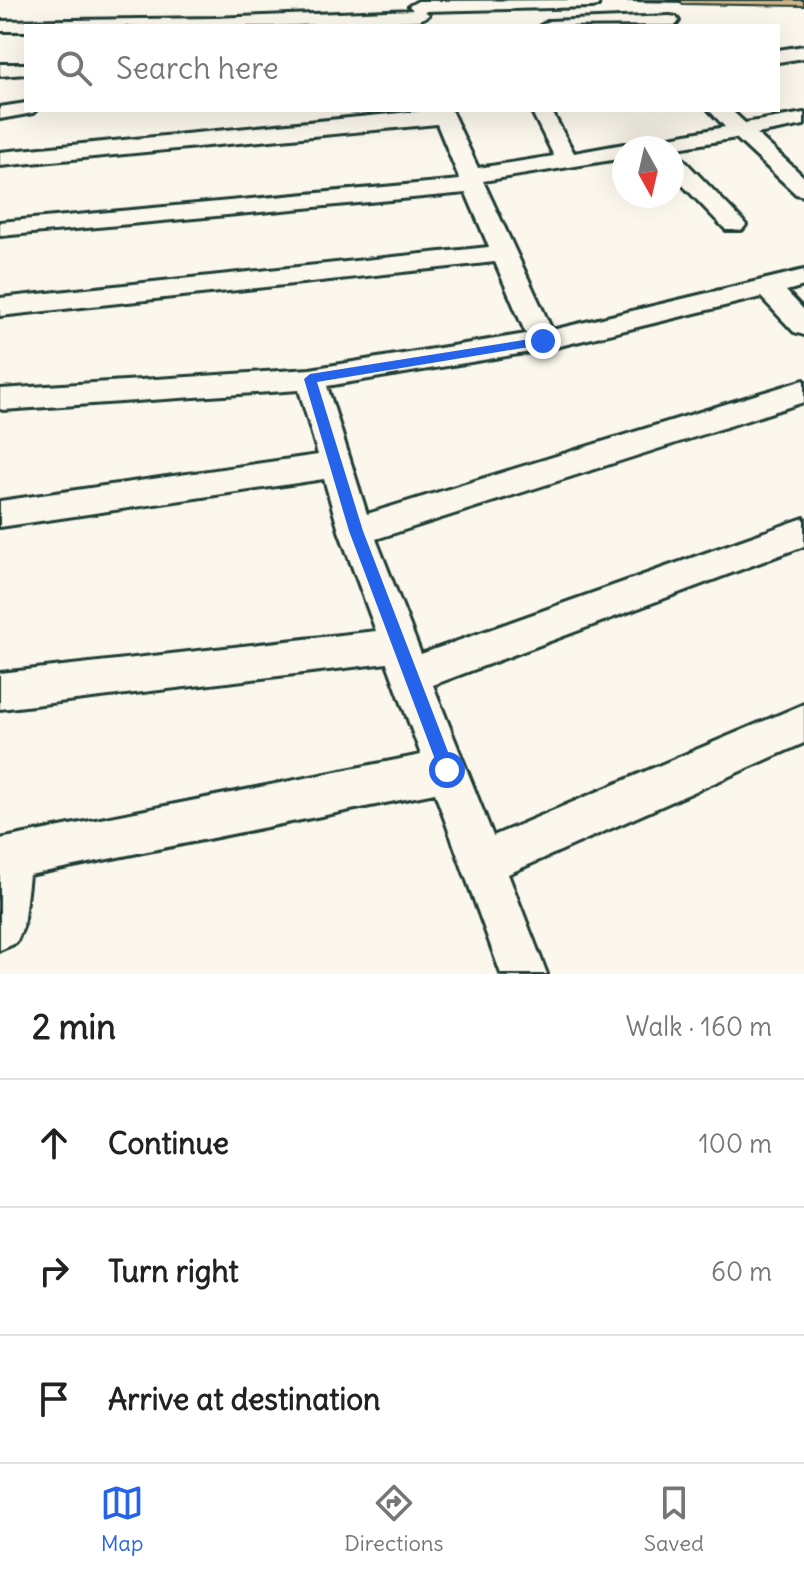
<!DOCTYPE html>
<html lang="en">
<head>
<meta charset="utf-8">
<style>
  :root { --surface:#fff; --page:#f2f2f2; --text:#222; --muted:#767676; --line:#e0e0e0; --accent:#2563eb }
  body { margin:0; font-family:Delius,sans-serif; background:var(--page); color:var(--text) }
  .compass { position:absolute; left:612px; top:136px; width:72px; height:72px; border-radius:50%; background:var(--surface); box-shadow:0 8px 32px #0002; rotate:172deg }
  .stop { position:absolute; width:24px; height:24px; margin:-18px; border:6px solid #2563eb; border-radius:50%; background:#fff }
  .stop.end { background:#2563eb; border-color:#fff; box-shadow:0 2px 8px #0008 }
  .list { margin:0; padding:0; list-style:none }
  h2 { display:flex; justify-content:space-between; align-items:center; height:104px; margin:0; padding:0 32px; font-size:34px }
  h2 small { font-size:26px; font-weight:400; color:var(--muted) }
  .list li { display:grid; grid-template-columns:52px 1fr auto; gap:24px; align-items:center; box-sizing:border-box; height:128px; padding:0 32px; border-top:2px solid var(--line) }
  .list b { display:block; font-size:30px; white-space:nowrap }
  .list em { font-size:26px; font-style:normal; color:var(--muted) }
  .icon { flex:none; width:44px; height:44px; fill:none; stroke:currentColor; stroke-width:2; stroke-linecap:round; stroke-linejoin:round }
  .map { position:relative; flex:none; width:804px; height:974px; overflow:hidden }
  .search { position:absolute; background:var(--surface); box-shadow:0 8px 32px #0002; left:24px; right:24px; top:24px; height:88px; display:flex; align-items:center; gap:20px; box-sizing:border-box; padding:0 28px; border-radius:0px; color:var(--muted); font-size:30px }
  .sheet { height:488px; background:var(--surface) }
  nav { display:flex; justify-content:space-around; align-items:center; box-sizing:border-box; height:112px; border-top:2px solid var(--line); background:var(--surface); font-size:22px; color:var(--muted) }
  nav a { display:grid; justify-items:center; gap:4px }
  nav .on { color:var(--accent) }
  .map>svg:first-child { display:block }
</style>
</head>
<body>
<div class="map">
<svg width="804" height="974" viewBox="0 0 804 974">
  <rect width="100%" height="100%" fill="#fbf7ec"/>
  <filter id="ink" filterUnits="userSpaceOnUse"><feTurbulence type="fractalNoise" baseFrequency=".0125" numOctaves="2"/><feDisplacementMap in="SourceGraphic" scale="16" xChannelSelector="R" yChannelSelector="G"/><feConvolveMatrix kernelMatrix="1 2 1 2 8 2 1 2 1" color-interpolation-filters="sRGB"/></filter>
  <g filter="url(#ink)">
    <g fill="#d2b386" stroke="#1f3d34" stroke-width="2">
      <path d="M680,0L681,2L578,0Z"/>
      <path d="M680,0H804V6L682,4Z"/>
    </g>
    <g fill="none" stroke-linecap="round" stroke-linejoin="round">
      <defs>
        <g id="minor">
          <path d="M599,0L598,6L592,7L425,11L429,15L420,20L273,26H26V31H0V21L214,18L413,10L409,6L418,1Z"/>
          <path d="M670,16L676,17L679,21L676,25L540,26L549,21Z"/>
          <path d="M804,46V58L778,62V50Z"/>
          <path d="M0,64H26V74L0,76Z"/>
          <path d="M26,103V110H36L33,113L0,119V107Z"/>
          <path d="M431,110H451L478,168L554,156L531,110H551L574,153L624,144L632,148L643,142L725,127L709,110H731L745,123L804,113V125L757,134L804,177V196L796,194L736,138L672,149L624,148V158L483,181L552,330L804,270V286L786,291L804,310V335L794,332L761,297L543,350L327,386L367,514L804,380V402L376,539L421,654L804,518V546L433,685L493,836L804,704V743L508,874L547,974H501L435,793L29,875L23,927L16,943L0,950V839L421,755L387,663L0,709V673L376,631L339,531L324,479L0,527V501L318,455L299,390L3,410L0,409V389L310,369L526,334L495,262L0,316V298L489,247L466,193L0,236V222L460,180L437,124L0,166V152Z"/>
          <path d="M672,154L680,156L742,220L746,225L742,230H726L672,174Z"/>
        </g>
      </defs>
      <use href="#minor" stroke="#1f3d34" stroke-width="6"/>
      <use href="#minor" fill="#fbf7ec" fill-rule="evenodd"/>
    </g>
  </g>
  <path fill="#2563eb" d="M543,337L548,341L547,344L317,382L363,531L455,770L453,776L447,779L441,776L439,770L349,531L304,379L310,374Z"/>
</svg>
<svg class="compass" viewBox="-18 -18 36 36"><path d="M0-13l5 13h-10z" fill="#e53935"/><path d="M0 13l5-13h-10z" fill="#767676"/></svg>
<div class="stop" style="left:447px;top:770px"></div>
<div class="stop end" style="left:543px;top:341px"></div>
<div class="search"><svg class="icon" aria-label="search" viewBox="0 0 24 24"><circle cx="10" cy="10" r="6"/><path d="M15 15l6 6"/></svg>Search here</div>
</div>
<section class="sheet">
<h2>2 min<small>Walk · 160 m</small></h2>
<ul class="list">
<li><svg class="icon" aria-label="ahead" viewBox="0 0 24 24"><path d="M12 20V5M6 11l6-6 6 6"/></svg><div><b>Continue</b></div><em>100 m</em></li>
<li><svg class="icon" aria-label="right" viewBox="0 0 24 24"><path d="M7 20v-9h11M14 6l5 5-5 5"/></svg><div><b>Turn right</b></div><em>60 m</em></li>
<li><svg class="icon" aria-label="arrive" viewBox="0 0 24 24"><path d="M6 21V4h12l-3 4 3 4H6"/></svg><div><b>Arrive at destination</b></div></li>
</ul>
</section>
<nav>
<a class="on"><svg class="icon" aria-label="map" viewBox="0 0 24 24"><path d="M3 6l6-2 6 2 6-2v14l-6 2-6-2-6 2zM9 4v14M15 6v14"/></svg>Map</a>
<a><svg class="icon" aria-label="directions" viewBox="0 0 24 24"><path d="M12 3l9 9-9 9-9-9zM9 14v-3h6M13 9l2 2-2 2"/></svg>Directions</a>
<a><svg class="icon" aria-label="saved" viewBox="0 0 24 24"><path d="M7 4h10v16l-5-4-5 4z"/></svg>Saved</a>
</nav>
</body>
</html>
